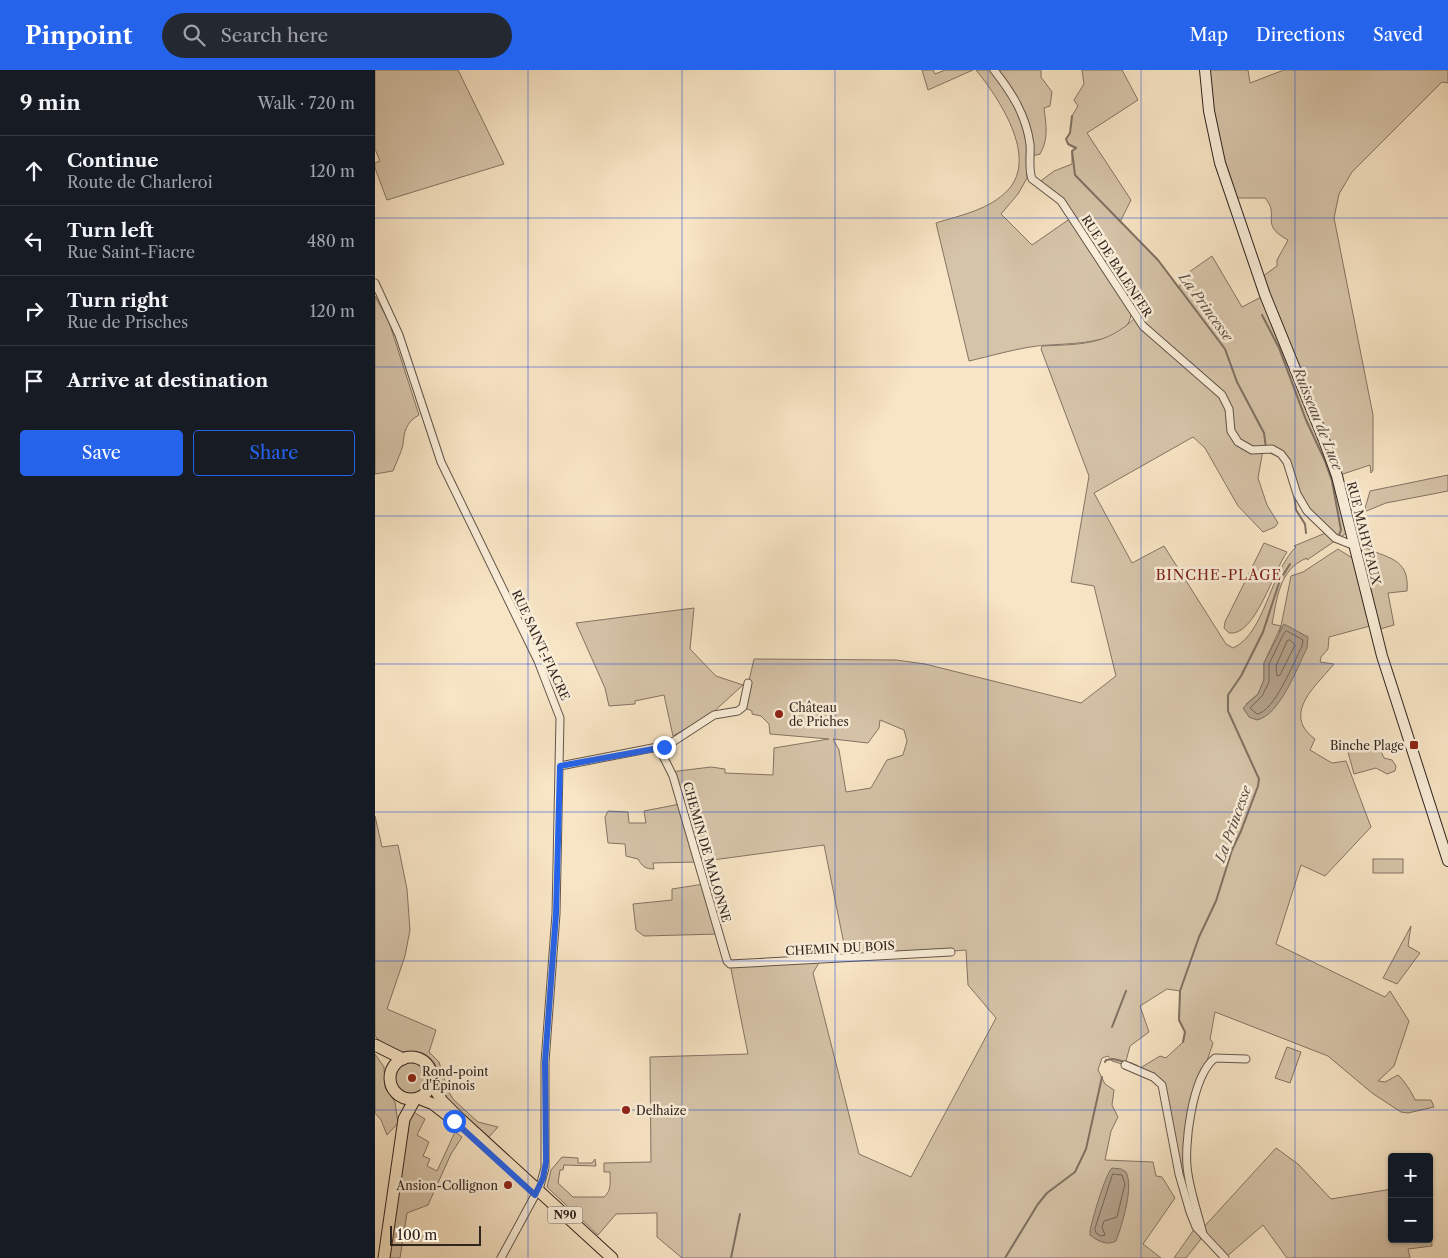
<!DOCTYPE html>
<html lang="en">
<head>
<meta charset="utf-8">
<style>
  :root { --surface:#171b24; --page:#242831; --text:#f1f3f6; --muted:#9ea1a6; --line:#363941; --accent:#2563eb }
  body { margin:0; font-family:"Libre Caslon Text",serif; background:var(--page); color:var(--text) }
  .controls { position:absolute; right:15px; bottom:15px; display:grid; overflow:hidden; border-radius:5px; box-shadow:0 1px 4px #0004 }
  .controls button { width:45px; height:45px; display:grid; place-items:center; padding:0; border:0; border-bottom:1px solid var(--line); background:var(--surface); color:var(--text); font:25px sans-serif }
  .scale { position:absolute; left:15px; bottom:12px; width:91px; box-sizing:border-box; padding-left:5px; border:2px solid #30241f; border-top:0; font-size:14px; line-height:18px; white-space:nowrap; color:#30241f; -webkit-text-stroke:4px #faeed9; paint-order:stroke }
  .stop { position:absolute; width:15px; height:15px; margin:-11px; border:4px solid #2563eb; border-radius:50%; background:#fff }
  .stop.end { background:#2563eb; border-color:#fff; box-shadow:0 1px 5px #0008 }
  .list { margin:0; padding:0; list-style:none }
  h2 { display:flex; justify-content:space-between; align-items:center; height:65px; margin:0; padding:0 20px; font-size:21px }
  h2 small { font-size:16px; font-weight:400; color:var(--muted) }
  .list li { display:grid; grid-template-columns:32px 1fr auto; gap:15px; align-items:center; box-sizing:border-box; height:70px; padding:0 20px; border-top:1px solid var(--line) }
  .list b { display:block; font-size:19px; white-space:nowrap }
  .list p { margin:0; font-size:16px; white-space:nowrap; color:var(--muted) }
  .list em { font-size:16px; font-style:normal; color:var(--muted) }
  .actions { display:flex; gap:10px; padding:15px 20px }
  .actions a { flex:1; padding:11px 0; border:1px solid var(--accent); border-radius:5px; text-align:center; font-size:18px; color:var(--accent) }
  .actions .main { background:var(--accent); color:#fff }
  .icon { flex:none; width:28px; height:28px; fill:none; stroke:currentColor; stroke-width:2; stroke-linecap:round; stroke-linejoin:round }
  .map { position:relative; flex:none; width:1073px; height:1188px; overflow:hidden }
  header { display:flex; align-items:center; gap:30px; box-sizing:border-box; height:70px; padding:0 25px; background:var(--accent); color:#fff }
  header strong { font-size:24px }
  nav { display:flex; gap:28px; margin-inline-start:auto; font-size:18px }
  .search { width:350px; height:45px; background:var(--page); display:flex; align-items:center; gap:12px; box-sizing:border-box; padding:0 18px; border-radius:28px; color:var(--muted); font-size:19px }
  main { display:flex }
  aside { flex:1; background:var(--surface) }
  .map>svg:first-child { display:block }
</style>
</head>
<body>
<header>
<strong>Pinpoint</strong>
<div class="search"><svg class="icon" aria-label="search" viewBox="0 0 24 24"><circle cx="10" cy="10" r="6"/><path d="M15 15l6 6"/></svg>Search here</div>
<nav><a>Map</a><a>Directions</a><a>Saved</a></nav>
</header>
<main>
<aside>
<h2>9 min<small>Walk · 720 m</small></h2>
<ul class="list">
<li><svg class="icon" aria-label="ahead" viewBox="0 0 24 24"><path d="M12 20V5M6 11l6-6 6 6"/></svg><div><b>Continue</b><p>Route de Charleroi</p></div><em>120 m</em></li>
<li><svg class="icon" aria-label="left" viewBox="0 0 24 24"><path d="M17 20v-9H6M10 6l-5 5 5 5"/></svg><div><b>Turn left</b><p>Rue Saint-Fiacre</p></div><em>480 m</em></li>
<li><svg class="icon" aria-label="right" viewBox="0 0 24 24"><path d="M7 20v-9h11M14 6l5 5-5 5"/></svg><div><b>Turn right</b><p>Rue de Prisches</p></div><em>120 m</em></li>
<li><svg class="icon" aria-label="arrive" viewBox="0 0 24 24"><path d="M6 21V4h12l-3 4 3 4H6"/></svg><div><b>Arrive at destination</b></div></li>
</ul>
<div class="actions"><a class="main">Save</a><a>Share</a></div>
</aside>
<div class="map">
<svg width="1073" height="1188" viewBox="0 0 1073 1188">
  <rect width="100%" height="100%" fill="#f8e5c5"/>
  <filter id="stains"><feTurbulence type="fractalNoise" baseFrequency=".004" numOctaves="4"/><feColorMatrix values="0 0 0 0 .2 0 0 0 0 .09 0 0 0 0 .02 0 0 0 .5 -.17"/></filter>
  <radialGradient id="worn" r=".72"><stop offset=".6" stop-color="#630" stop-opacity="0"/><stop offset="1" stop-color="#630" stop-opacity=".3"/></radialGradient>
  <g fill="#d6c4a9" stroke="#837464" fill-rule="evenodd">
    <path d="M0,0H83L129,94L12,130L0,98V93L5,91L0,79Z"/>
    <path d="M547,0H558L560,4L570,0H598L553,20Z"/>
    <path d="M601,0H617L635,24L652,64V108L643,124L626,144L657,175L696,148L756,242C757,277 683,273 662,276C639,279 616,286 594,291L561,153C586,145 614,140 633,120C664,87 623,27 601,0Z"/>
    <path d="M622,0H666V7L677,22L675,36L669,38C671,54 674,69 665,84L657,86V72Z"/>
    <path d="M707,0H747L763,30L712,63L756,130L745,152L783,190L804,219L807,207L837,186L867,237L890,225L884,209L902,196V190L913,170C883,154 906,146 890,128H861L856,125L839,57L834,0H873L875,13L909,0H1073V13L1067,12L977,102L964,124L959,148L998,345V400L996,403L995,395L962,406L973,462L932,490V488C904,499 902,529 897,554L906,556L916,506L928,502L963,479L979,489L995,556L954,567L953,579L946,587L945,592L959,594C941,616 906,644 940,669L935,680L957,693L971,691L996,757L950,806L926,795L901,874L1010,927L1015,921L1034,951L1019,996L1003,1011L1010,1012L1023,1005C1028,1009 1038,1024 1040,1030H1056L1059,1037L1033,1043L1026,1042L997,1023L953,986L840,942L835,969L838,973L820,1026L811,1085L820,1132L815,1142L789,1018L762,1000L785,986L791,988L808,972L810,962L804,950L805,921L792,919L765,936L774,962L755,976L750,995L737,991L733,986L727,988L723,1000L730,1014L739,1020L737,1035L743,1047L736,1061L730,1090L778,1092L781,1106L787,1107L800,1128L768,1174L786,1188H307L282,1167V1143H280L241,1144L223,1165L172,1117L176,1100L187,1087L203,1088V1093H217L220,1089L221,1096L189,1095L188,1100H185L183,1113L198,1127H229C237,1120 235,1112 235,1102H229V1093L276,1092L275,987L373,984L355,894L445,891L438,903L484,1084L536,1107L621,948L593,915L591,880L472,889L449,775L323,792L278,793L279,799C270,799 267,796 263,789L251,786L250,774L233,773L230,747L233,741L253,742L254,753H271L269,741L305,734L295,702L336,697L350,699V703L398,705L399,678L454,669L395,664L394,654L386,646L377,644V641L368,637L379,589L521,590L550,594L706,633L741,606L719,516L696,512L714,406L666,279L667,276C706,274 731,276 761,247L689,135L663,113L679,101L697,94V81L700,78L693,74L691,69L695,63L697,46L703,36L699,30L709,14ZM818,367L830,378L863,436L888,462L900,457L903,453L892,435L883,408L888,380L906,384L932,441L953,462L919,476L921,477C895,502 890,564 858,578L851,574L789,476L757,493L719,423ZM906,556L882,650L871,634L883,624L889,610V593ZM505,650L529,660L532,671L528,685L512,690L496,718L471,722L464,680L458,669L493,673L504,658Z"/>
    <path d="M0,226L14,252L44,345C31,352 29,362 28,375C26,383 21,393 18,401L0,404Z"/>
    <path d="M1073,405V421L1011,433L989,442L995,421Z"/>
    <path d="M986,454L988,476C1010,489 1035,486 1032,521L1013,523L1019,555L1005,559L983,475Z"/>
    <path d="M889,473L912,482C899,500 880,567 854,563L849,558L850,552Z"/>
    <path d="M319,538L315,579L341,606L368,615L335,645L298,666L289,625L260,631V634L234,636L230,618L201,553Z"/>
    <path d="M1001,676L1004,677L1009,688L1017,690L1021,696L1020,701L1012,704L1001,698L979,704L973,682Z"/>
    <path d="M0,746L7,777L23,775L32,819L35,860L30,886L12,939L61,960L54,982L64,992L73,1021L79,1030L103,1052L123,1057L113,1068C100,1056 83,1044 72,1031C61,1017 68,1000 55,988C46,979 37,983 26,982C16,982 7,973 0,966Z"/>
    <rect x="998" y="789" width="30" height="14"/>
    <path d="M329,814L344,864L269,866L261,860L258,834L297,830V819Z"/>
    <path d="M1036,856L1033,876L1045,883L1022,914L1008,908Z"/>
    <path d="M912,977L926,982L915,1013L900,1008Z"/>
    <path d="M0,984L9,997L10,1017L20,1032L23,1053L12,1065L6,1050L0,1043Z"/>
    <circle cx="36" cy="1008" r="16"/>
    <path d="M37,1041L50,1049L42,1065L54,1072L48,1086L55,1089L52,1096L62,1101L80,1062L87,1067L76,1084L53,1135L32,1143L25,1188H13L33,1051Z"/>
    <path d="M901,1078L923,1094L956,1129L1017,1119V1169H1054V1133L1057,1176L1033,1179L1035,1188H912L888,1155L850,1188L827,1159Z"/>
    <path d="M820,1158L826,1169L811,1188H799Z"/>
  </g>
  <g fill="#b4a38d" stroke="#7f7061">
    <path d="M909,554L933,567L932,578C922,598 905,645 882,650L874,647L868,638L883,624L889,610V593Z"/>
    <path d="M737,1098L746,1099L751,1102C759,1117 747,1155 741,1171C733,1176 722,1171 715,1165V1161C717,1150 730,1105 737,1098Z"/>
  </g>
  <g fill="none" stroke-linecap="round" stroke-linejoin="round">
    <g stroke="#726456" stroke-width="1">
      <path d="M912,561L928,570L927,576C919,592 899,642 882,644L875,638L887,626L894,612V594L909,563Z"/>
      <path d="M915,570L920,575L905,605L902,606L901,596L912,571Z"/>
      <path d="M738,1104L747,1105L750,1114L742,1147L729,1151L727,1157L730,1165L726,1166L721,1163L720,1159Z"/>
    </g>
    <g stroke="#7f7061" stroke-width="2">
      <path d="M697,46L695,63L691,69L693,74L701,78L697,81L700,105L783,190L850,279L862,312L889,363L891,378"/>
      <path d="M887,245L904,278L931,350L950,391L957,411L966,460L964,465"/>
      <path d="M894,382L903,386"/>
      <path d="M919,424L921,440L930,454L931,463"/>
      <path d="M737,957L751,921"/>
      <path d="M808,972L810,962L804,950L805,921L824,867L841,831L857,780L866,761L883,716L884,709L853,641V625L866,606L888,562L905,510L915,494"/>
      <path d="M730,992L731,990L738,989L751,992"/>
      <path d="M755,993L762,996"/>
      <path d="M356,1188L365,1144"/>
      <path d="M630,1188L663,1134L672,1123L700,1102L711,1079L727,1007"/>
    </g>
    <defs>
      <g id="street">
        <path d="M619,0C637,23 651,45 655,74C656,85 653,98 657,109L686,131L768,256L847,325L854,339L856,361L863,372L877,380L897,379L906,384L912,392L922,424L932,441L960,468L980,476"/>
        <path d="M0,213L24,265L66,392L163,591L185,648L181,844L170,992V1098L165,1116L126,1188"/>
        <path d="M284,678L298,706L352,891L355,894L576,882"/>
        <path d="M185,696L293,675L339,645L363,641L368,637L373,613"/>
        <path d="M750,995L778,1007L787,1015L804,1104L815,1142L821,1157L850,1188"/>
        <path d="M828,1164C823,1144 816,1124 813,1104C808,1077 817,1006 840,988L871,989"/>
      </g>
      <path id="secondary" d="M830,0L834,41L845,93L890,225L949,370L962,406L1007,586L1073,791"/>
      <g id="primary">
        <path d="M0,975L28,989"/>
        <circle cx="36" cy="1008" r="21"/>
        <path d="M56,1013L67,1031L83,1047L237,1188"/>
        <path d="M43,1028L58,1034L72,1045"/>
        <path d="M9,1188L29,1049L40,1029"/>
      </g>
    </defs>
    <use href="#street" stroke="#625448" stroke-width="9"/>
    <use href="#secondary" stroke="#30241f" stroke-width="12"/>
    <use href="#primary" stroke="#30241f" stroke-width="13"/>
    <use href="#street" stroke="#faeed9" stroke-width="7"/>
    <use href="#secondary" stroke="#faeed9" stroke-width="10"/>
    <use href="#primary" stroke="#f8e5c5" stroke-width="11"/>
  </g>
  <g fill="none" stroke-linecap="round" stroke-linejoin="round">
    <path stroke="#2563eb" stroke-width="6" d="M79,1051L160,1125L168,1108L171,1092L170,992L181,844L185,696L289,677"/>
  </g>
  <path fill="none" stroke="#1d4ed8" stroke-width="1" stroke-opacity="0.55" d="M153,0V1188M307,0V1188M460,0V1188M613,0V1188M766,0V1188M920,0V1188M0,148H1073M0,297H1073M0,446H1073M0,594H1073M0,742H1073M0,891H1073M0,1040H1073"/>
  <g fill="#8f2418" stroke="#faeed9" stroke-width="2">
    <circle cx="404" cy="644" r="5"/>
    <rect x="1034" y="670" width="10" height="10" rx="2.5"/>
    <circle cx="37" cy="1008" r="5"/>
    <circle cx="251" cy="1040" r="5"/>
    <circle cx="133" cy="1115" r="5"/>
  </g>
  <g text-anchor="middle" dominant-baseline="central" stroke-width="5" stroke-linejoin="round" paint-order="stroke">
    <rect fill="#faeed9" stroke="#6d6157" stroke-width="1" x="172.5" y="1136.5" width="35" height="17" rx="4"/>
    <g font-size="11" font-weight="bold" fill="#30241f">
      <text x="190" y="1145">N90</text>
    </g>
    <g font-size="12" fill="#30241f" stroke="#faeed9">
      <text transform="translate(742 196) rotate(57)">RUE DE BALENFER</text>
      <text transform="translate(989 463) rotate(76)">RUE MAHY FAUX</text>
      <text transform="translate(166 575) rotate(65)">RUE SAINT-FIACRE</text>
      <text transform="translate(332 782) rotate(74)">CHEMIN DE MALONNE</text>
      <text transform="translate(465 878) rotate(-3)">CHEMIN DU BOIS</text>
    </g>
    <g font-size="12" fill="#30241f" stroke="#faeed9" text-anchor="start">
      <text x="414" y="637">Château<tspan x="414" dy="14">de Priches</tspan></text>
      <text x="1029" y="675" text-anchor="end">Binche Plage</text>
      <text x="47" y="1001">Rond-point<tspan x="47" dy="14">d'Épinois</tspan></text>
      <text x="261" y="1040">Delhaize</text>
      <text x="123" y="1115" text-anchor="end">Ansion-Collignon</text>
    </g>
    <g font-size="14" font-style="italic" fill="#5e5046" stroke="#faeed9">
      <text transform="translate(831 237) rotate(54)">La Princesse</text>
      <text transform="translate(943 349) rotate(68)">Ruisseau de Luce</text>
      <text transform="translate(858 754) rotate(-70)">La Princesse</text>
    </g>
    <g font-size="14" letter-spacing="1" fill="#7a1f14" stroke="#faeed9">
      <text x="844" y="505">BINCHE-PLAGE</text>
    </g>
  </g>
  <rect width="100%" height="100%" filter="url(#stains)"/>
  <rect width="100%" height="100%" fill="url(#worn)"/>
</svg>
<div class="controls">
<button>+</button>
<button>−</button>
</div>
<div class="scale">100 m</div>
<div class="stop" style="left:79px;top:1051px"></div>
<div class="stop end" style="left:289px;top:677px"></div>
</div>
</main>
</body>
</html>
